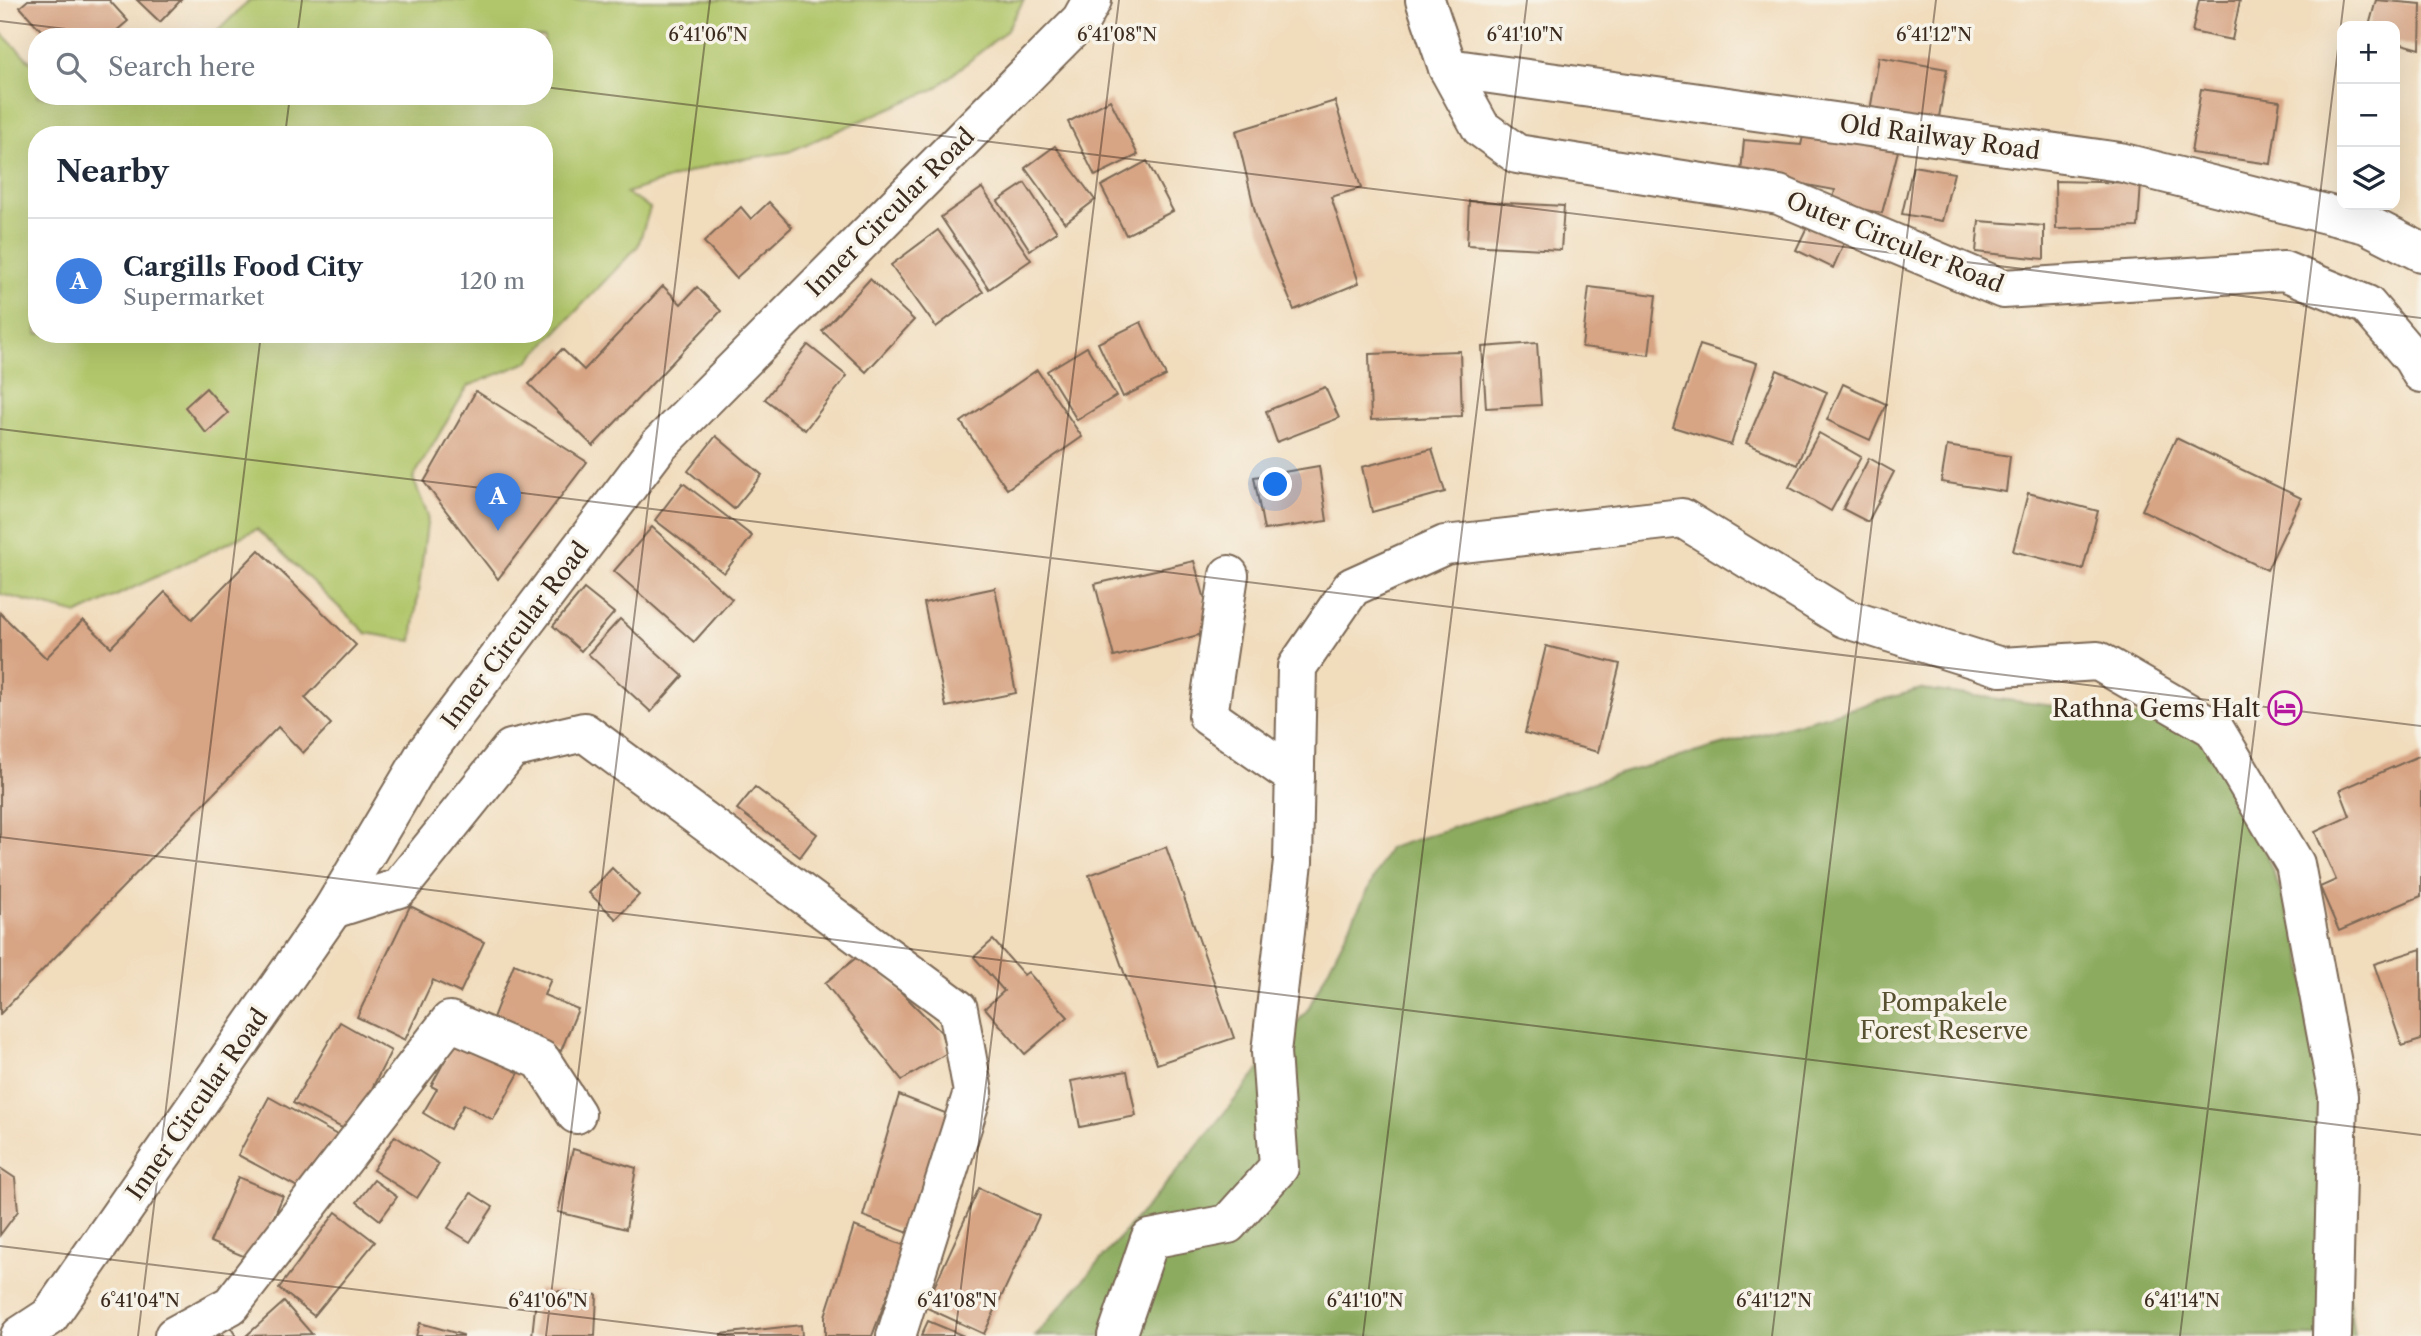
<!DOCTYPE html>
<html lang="en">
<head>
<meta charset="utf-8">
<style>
  :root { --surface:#fff; --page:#f2f2f3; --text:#1f2937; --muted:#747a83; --line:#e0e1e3; --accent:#0b8043 }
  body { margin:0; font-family:"Libre Caslon Text",serif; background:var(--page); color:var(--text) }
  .controls { position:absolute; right:21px; top:21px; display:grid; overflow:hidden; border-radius:14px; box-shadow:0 7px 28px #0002 }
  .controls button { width:63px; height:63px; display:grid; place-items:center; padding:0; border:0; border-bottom:2px solid var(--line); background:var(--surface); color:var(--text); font:35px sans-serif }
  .you { position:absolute; left:1276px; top:485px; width:24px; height:24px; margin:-18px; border:5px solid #fff; border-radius:50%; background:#1a73e8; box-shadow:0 0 0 10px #1a73e833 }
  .badge { display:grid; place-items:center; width:46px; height:46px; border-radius:50%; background:var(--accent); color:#fff; font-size:23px; font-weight:700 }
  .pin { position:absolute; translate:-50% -58px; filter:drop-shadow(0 2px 4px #0008) }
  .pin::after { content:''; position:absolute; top:37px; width:24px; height:21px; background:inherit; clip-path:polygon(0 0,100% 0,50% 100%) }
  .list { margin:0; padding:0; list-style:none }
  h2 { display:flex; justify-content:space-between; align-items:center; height:91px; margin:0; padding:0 28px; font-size:30px }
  h2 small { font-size:23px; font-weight:400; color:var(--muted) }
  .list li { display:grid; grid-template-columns:46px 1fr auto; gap:21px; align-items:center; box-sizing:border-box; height:126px; padding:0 28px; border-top:2px solid var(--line) }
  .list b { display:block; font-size:26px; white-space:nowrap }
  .list p { margin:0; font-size:23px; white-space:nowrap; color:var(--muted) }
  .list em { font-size:23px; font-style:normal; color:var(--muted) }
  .icon { flex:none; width:38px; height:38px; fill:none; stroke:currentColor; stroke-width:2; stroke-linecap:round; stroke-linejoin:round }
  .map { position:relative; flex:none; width:2421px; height:1336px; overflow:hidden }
  .search { position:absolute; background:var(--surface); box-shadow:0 7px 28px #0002; left:28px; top:28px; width:525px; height:77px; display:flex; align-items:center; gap:18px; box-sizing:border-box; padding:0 24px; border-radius:28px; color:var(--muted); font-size:26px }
  .panel { position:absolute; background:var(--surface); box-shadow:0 7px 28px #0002; left:28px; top:126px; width:525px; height:217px; border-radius:28px }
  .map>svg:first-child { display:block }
</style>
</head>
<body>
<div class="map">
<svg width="2421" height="1336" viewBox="0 0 2421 1336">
  <rect width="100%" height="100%" fill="#f7f3e8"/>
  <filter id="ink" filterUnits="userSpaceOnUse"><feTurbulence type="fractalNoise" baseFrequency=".0143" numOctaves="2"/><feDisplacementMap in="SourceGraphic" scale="14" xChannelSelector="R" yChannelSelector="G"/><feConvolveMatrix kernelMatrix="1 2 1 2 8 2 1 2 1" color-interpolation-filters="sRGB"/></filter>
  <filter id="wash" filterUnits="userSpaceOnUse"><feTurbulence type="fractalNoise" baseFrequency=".00686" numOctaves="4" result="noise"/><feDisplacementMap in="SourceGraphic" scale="28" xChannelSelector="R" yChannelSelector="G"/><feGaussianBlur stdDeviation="1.57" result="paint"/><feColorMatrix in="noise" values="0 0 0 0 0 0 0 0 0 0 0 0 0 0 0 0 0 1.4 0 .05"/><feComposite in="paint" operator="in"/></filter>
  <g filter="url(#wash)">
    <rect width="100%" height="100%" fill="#f1dcbc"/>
    <path fill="#b1c66a" stroke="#767844" stroke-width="2" fill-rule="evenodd" d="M250,0H1024L1006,31L935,89L788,152L718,163L626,193L650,208L638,246L528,362L468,386L413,478L428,516L412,641L366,633L257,529L78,614L0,594V32L37,68V96L69,99L80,96H544V37H211ZM37,135H544V334H37Z"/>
    <path fill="#8cab5e" stroke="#646a3e" stroke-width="2" d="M1921,689L2218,727L2300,943L2354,1336H1035L1179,1169L1308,1009L1389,848L1619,774Z"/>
    <g id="blocks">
      <g fill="#d7a484">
        <path d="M28,0H109L128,21L109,37H47L20,7Z"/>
        <path d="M137,0H181L160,22Z"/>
        <path d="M2199,0H2240L2232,40L2192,32Z"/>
        <path d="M2376,0L2421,4L2420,49L2395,42V26H2369Z"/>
        <path d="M1879,57L1947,69L1937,129L1869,117Z"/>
        <path d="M2201,89L2280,101L2271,164L2191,153Z"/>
        <path d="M1110,100L1138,155L1095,176L1068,122Z"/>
        <path d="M1335,101L1361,188L1331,197L1359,283L1294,310L1257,220L1236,131Z"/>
        <path d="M1805,128L1899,147L1882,213L1832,204L1835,190L1741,173L1744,140L1801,145Z"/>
        <path d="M1055,146L1095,200L1065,223L1025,168Z"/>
        <path d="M1147,161L1173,211L1126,235L1101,186Z"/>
        <path d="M1913,166L1954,173L1942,221L1902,214Z"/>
        <path d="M2055,181L2141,183L2138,227L2056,229Z"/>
        <path d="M1025,183L1057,232L1030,250L998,201Z"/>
        <path d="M982,188L1031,260L989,289L941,217Z"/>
        <path d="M1469,201L1564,206L1561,250L1467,245Z"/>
        <path d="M769,202L792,227L736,278L704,242L741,207L751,219Z"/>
        <path d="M1816,208L1852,225L1833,268L1796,250Z"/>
        <path d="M1979,221L2044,226V259L1976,252Z"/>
        <path d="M938,230L983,292L936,327L891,265Z"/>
        <path d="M870,279L914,320L866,372L822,331Z"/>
        <path d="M663,286L681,304L697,287L721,311L593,446L529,384L562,349L584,370Z"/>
        <path d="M1589,287L1656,295L1649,355L1582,347Z"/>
        <path d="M1141,322L1166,376L1123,397L1098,343Z"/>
        <path d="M1537,343L1541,405L1486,408L1482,347Z"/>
        <path d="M808,345L847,376L805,430L765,399Z"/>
        <path d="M1700,345L1757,363L1731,445L1673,427Z"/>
        <path d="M1087,347L1116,396L1077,420L1047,371Z"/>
        <path d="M1460,351L1462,416L1371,420L1369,354Z"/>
        <path d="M1037,370L1082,437L1007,489L961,422Z"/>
        <path d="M1777,370L1827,392L1797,465L1746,443Z"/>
        <path d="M1843,384L1886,404L1870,440L1827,420Z"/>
        <path d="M1325,387L1339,418L1277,442L1266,411Z"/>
        <path d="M206,388L228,413L206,433L185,407Z"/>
        <path d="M476,391L587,462L498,579L424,482Z"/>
        <path d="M1819,433L1861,457L1831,511L1789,487Z"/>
        <path d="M716,436L762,475L734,509L688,471Z"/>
        <path d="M2176,438L2301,498L2267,570L2142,510Z"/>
        <path d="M1947,446L2010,456L2006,492L1941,482Z"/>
        <path d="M1432,449L1445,492L1372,512L1362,467Z"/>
        <path d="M1869,458L1894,472L1868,522L1843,509Z"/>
        <path d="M1319,466L1327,521L1264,530L1254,477Z"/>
        <path d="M683,483L752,536L724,573L655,520Z"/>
        <path d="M2028,493L2098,511L2083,569L2013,551Z"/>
        <path d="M652,527L732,599L694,642L614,571Z"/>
        <path d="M259,550L356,645L305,698L331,724L303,753L278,727L0,1014V613L46,658L83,620L111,647L165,592L192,619Z"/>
        <path d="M1194,561L1214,631L1114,657L1095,584Z"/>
        <path d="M995,588L1016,693L946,707L924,603Z"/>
        <path d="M584,589L614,613L581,651L553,626Z"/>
        <path d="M620,619L683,676L651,712L588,654Z"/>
        <path d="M1546,646L1620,664L1598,752L1525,733Z"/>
        <path d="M2421,755V896L2339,931L2320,887L2336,880L2315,832L2350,816L2340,790Z"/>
        <path d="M755,787L817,834L800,857L737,809Z"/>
        <path d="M1166,847L1234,1038L1157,1064L1089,875Z"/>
        <path d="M612,868L639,895L616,919L589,893Z"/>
        <path d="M410,906L484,942L460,993L433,980L405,1040L357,1017Z"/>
        <path d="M993,940L1024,975L1028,972L1068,1017L1025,1054L985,1008L1004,991L974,957Z"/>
        <path d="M2421,949V1040L2402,1046L2374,964Z"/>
        <path d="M862,953L941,1032L947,1053L902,1080L825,983Z"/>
        <path d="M514,964L551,979L544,995L578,1009L561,1051L491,1023Z"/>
        <path d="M340,1022L391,1051L350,1132L293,1103Z"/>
        <path d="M457,1038L519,1073L493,1120L464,1104L450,1129L423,1113L437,1089L431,1086Z"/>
        <path d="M1127,1071L1136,1116L1080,1127L1071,1081Z"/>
        <path d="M899,1095L953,1116L914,1235L863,1216Z"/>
        <path d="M269,1097L346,1140L316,1197L238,1155Z"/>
        <path d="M395,1136L439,1164L417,1198L373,1170Z"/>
        <path d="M573,1149L636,1168L626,1229L558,1212Z"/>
        <path d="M0,1168L15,1178L18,1211L0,1235Z"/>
        <path d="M238,1177L283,1196L255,1261L210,1242Z"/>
        <path d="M374,1180L397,1197L380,1220L357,1202Z"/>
        <path d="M979,1188L1039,1216L984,1334L925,1307Z"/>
        <path d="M471,1193L493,1207L470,1242L448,1228Z"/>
        <path d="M336,1212L375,1242L314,1316L279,1288Z"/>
        <path d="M854,1226L906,1246L872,1336H825V1316Z"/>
        <path d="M537,1289L597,1295L595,1336H532Z"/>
        <path d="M284,1302L312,1334L246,1336Z"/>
        <path d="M928,1321L964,1336H921Z"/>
        <path d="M227,1322L236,1336H205Z"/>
        <path d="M420,1323L463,1335V1336H416Z"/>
        <path d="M801,1325L802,1336H721V1334Z"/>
      </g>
    </g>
  </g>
  <g filter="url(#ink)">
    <use href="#blocks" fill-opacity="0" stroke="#7b6855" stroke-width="2"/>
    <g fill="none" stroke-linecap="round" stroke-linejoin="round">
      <defs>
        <g id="minor">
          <path d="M1425,0L1448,68L1481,128L1517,154L1779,195L2003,289L2284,271L2367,305L2413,359L2421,373"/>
          <path d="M1448,68L2120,162L2366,224L2421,252"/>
          <path d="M1229,575L1208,716L1295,777"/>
          <path d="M333,909L399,888L511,749L584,732L958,1009L973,1092L896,1336"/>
          <path d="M20,1336L49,1317L333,909L425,754L659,445L1081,20L1092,0"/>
          <path d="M174,1336L231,1305L450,1021L541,1060L576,1114"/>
          <path d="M1117,1336L1150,1239L1228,1224L1279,1167L1271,1052L1293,862L1297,667L1352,587L1445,545L1682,518L1844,618L2001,667L2098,661L2214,728L2295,864L2338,1096L2332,1336"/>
        </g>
      </defs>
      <use href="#minor" stroke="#7b6855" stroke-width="42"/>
      <use href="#minor" stroke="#fff" stroke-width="38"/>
    </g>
  </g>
  <path fill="none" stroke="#3b2a1e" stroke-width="2" stroke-opacity="0.45" d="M0,21L132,37M297,37L302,0M544,87L2421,318M285,135L290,96M0,429L2421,726M0,837L2421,1135M0,1246L735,1336M138,1336L261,334M546,1336L710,0M955,1336L1119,0M1363,1336L1527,0M1772,1336L1936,0M2180,1336L2344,0"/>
  <defs>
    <symbol id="hotel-ring" viewBox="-11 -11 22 22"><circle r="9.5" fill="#f7f3e8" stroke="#b5179e" stroke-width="1.5"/><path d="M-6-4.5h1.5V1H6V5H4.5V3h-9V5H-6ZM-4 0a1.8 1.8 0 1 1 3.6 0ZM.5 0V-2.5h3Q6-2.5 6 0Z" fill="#b5179e"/></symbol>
  </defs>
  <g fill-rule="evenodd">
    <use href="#hotel-ring" x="2266" y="689" width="38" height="38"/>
  </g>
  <g text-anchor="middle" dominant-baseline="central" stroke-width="7" stroke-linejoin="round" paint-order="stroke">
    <g font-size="24" fill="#3b2a1e" stroke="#f7f3e8">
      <text transform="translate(1940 137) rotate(8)">Old Railway Road</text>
      <text transform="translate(890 212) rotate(-45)">Inner Circular Road</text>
      <text transform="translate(1895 242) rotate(22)">Outer Circuler Road</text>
      <text transform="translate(515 635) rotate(-53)">Inner Circular Road</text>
      <text transform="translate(197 1104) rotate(-55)">Inner Circular Road</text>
    </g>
    <g font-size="24" fill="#3b2a1e" stroke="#f7f3e8" text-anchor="end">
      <text x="2260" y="708">Rathna Gems Halt</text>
    </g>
    <g font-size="24" fill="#585131" stroke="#f7f3e8">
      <text x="1944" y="1002">Pompakele<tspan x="1944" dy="28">Forest Reserve</tspan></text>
    </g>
  </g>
  <g font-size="18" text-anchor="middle" fill="#3b2a1e" stroke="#f7f3e8" stroke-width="7" stroke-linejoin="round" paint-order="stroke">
    <text x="708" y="41">6°41'06"N</text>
    <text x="1117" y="41">6°41'08"N</text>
    <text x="1525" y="41">6°41'10"N</text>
    <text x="1934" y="41">6°41'12"N</text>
    <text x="140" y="1307">6°41'04"N</text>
    <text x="548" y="1307">6°41'06"N</text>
    <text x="957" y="1307">6°41'08"N</text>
    <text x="1365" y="1307">6°41'10"N</text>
    <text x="1774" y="1307">6°41'12"N</text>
    <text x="2182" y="1307">6°41'14"N</text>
  </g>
</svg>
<div class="controls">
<button>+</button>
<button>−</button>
<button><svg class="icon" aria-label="layers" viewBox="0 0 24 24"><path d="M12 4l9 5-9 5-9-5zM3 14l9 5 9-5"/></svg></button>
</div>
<div class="you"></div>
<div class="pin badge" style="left:498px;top:531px;background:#3f7fe0">A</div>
<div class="search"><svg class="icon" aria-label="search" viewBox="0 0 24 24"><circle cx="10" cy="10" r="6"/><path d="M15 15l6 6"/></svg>Search here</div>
<section class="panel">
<h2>Nearby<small></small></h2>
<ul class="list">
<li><span class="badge" style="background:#3f7fe0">A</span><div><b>Cargills Food City</b><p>Supermarket</p></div><em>120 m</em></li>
</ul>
</section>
</div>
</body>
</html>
